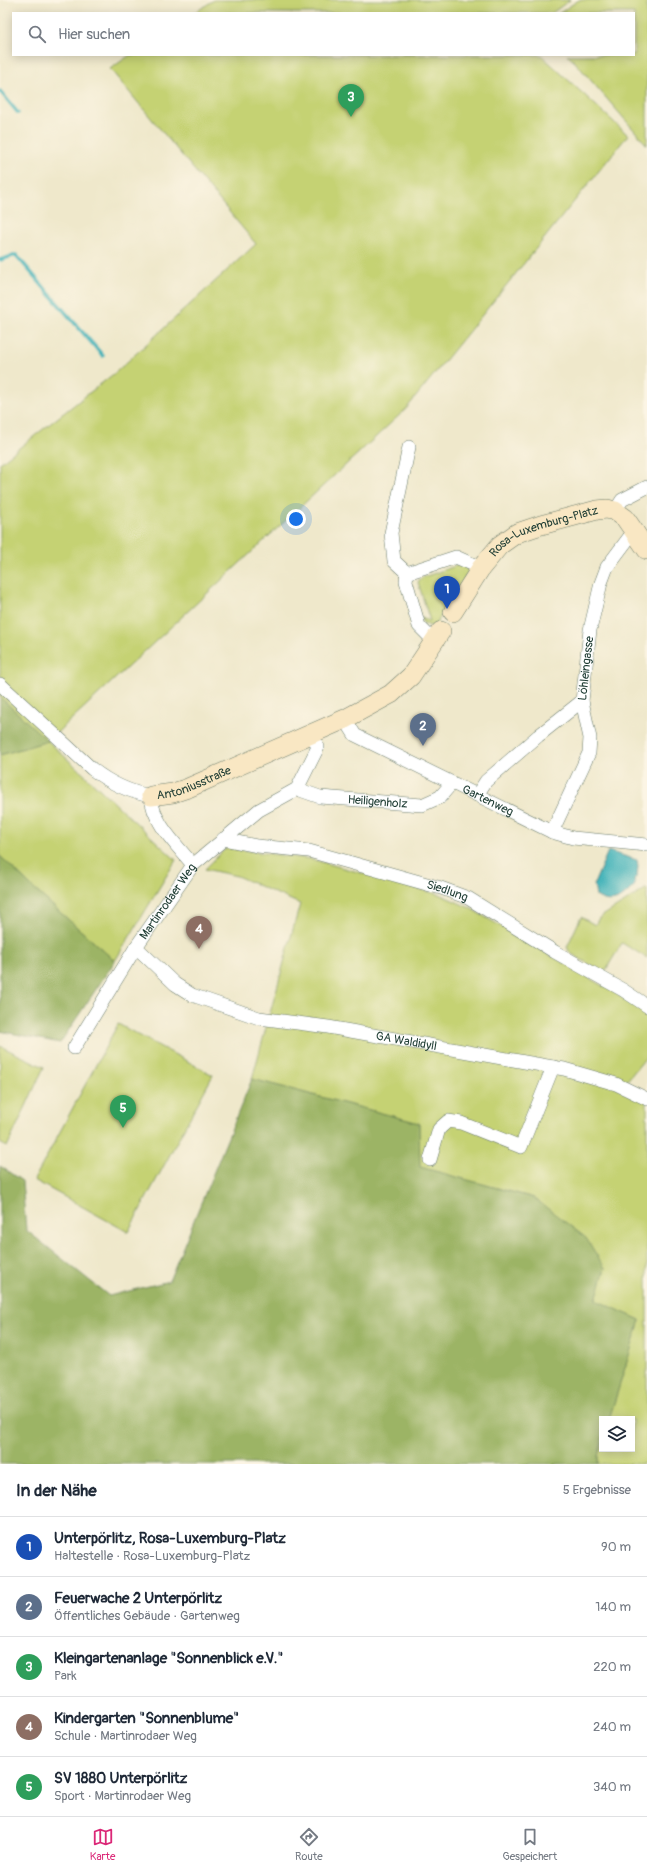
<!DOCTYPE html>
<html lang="de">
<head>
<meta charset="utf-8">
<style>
  :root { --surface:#fff; --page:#f2f2f3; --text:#1f2937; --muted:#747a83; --line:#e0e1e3; --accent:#db2777 }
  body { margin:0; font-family:Pangolin,sans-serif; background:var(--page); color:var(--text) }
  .controls { position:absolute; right:12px; bottom:12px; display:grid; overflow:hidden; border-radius:0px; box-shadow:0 2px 10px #0003 }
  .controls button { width:36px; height:36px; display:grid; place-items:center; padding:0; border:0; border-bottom:1px solid var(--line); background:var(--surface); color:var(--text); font:20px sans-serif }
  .you { position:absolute; left:296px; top:519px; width:14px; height:14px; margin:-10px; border:3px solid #fff; border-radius:50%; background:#1a73e8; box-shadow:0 0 0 6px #1a73e833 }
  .badge { display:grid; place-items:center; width:26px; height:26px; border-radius:50%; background:var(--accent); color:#fff; font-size:13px; font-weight:700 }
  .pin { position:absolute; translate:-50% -33px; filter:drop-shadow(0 1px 2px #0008) }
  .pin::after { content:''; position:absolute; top:21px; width:14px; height:12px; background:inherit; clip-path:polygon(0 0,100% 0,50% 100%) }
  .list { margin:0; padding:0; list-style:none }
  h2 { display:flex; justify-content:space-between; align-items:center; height:52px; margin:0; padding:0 16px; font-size:17px }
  h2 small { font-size:13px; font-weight:400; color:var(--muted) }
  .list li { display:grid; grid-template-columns:26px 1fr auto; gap:12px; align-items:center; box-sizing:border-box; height:60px; padding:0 16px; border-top:1px solid var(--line) }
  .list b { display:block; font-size:15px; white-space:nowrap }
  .list p { margin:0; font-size:13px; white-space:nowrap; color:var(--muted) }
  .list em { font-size:13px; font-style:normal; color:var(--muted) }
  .icon { flex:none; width:22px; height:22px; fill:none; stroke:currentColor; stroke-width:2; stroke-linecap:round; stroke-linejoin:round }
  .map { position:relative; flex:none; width:647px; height:1464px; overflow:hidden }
  .search { position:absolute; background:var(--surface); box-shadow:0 2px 10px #0003; left:12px; right:12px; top:12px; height:44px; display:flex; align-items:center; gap:10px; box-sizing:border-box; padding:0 14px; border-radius:0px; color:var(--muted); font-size:15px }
  .sheet { height:352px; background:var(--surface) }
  nav { display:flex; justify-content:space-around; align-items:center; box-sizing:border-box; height:56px; border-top:1px solid var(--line); background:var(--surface); font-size:11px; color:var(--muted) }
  nav a { display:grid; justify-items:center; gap:2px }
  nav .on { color:var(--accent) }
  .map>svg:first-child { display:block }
</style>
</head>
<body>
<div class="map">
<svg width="647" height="1464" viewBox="0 0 647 1464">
  <rect width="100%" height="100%" fill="#fcf5e5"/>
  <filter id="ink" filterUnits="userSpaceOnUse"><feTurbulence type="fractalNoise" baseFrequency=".025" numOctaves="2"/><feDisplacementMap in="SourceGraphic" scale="8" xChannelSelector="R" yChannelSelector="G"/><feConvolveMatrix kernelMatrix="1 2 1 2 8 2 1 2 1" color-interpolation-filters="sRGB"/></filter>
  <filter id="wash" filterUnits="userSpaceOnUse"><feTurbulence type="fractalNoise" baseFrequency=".012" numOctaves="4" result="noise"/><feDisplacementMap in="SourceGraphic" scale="16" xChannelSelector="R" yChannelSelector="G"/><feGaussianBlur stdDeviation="0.9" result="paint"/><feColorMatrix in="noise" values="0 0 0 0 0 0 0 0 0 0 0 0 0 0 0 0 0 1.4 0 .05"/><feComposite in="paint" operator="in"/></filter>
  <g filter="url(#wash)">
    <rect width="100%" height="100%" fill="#efe8cb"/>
    <g fill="#c5d273" stroke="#728854">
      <path d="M214,0H570L552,13H194Z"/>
      <path d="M579,0H647V145L575,62L567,55H634V13H559Z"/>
      <path d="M130,55H541L628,135L406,409L48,741L176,860L115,961L35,890L0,856V755L47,741L0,697V463L116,372L256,244L110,69Z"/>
      <path d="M461,564L469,570L435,626H430L423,623L421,618L430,621L418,582L421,578Z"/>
      <path d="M226,848L311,859L441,895L468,907L642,1009L647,1014V1056L625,1083L647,1096V1464H598V1456L602,1443V1449H632V1419H609L640,1320L595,1300L605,1268L534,1198L419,1167V1123L252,1079L300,904L237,876L205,869Z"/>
      <path d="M647,888V958L622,943L604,973L570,953L567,947L581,917L595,925L599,918Z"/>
      <path d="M118,1024L213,1075L128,1232L34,1180Z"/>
      <path d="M0,1046L44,1067L7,1147L0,1143Z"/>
    </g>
    <g fill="#9cb465" stroke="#5e784c">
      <path d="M0,697L48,741L0,755Z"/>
      <path d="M0,856L35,890L115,961L60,1043L0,1031Z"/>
      <path d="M252,1079L419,1123L420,1167L534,1198L586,1238L605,1268L596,1300L640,1320L609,1419H602V1443L598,1456V1464H0V1166L22,1181L26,1230L109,1296L169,1281Z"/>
    </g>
    <path fill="#44b4ba" stroke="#327877" d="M608,851L637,860L638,866L637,877L634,879L635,885C624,897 612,907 596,896L594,884Z"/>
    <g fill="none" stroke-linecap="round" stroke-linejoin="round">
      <g stroke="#44b4ba" stroke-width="3.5">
        <path d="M0,91L18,113"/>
        <path d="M0,260L16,255L103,356"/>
      </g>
    </g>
  </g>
  <g filter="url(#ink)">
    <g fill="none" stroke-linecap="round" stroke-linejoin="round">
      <defs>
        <g id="street">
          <path d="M615,511L622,500L647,487"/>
          <path d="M407,573L394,561L391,533L409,447"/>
          <path d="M407,573L456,557L481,568"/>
          <path d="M407,573L406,581L419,626L434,641"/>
          <path d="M0,684L92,769C110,783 128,792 151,796C152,822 177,845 193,865"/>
          <path id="s1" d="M345,719L355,735L552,832L573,838L647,845"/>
          <path d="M297,789L318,747L311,734"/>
          <path d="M477,795L486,781L538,736L582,701"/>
          <path id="s2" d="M552,832L589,753L590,738L582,701L590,630L601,583L607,567L634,531"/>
          <path id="s3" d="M223,839L257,846L309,851L441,888L468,898L555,952L623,990L647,1006"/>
          <path id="s4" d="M136,947L175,984L192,995L259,1018L328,1027L564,1069L616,1084L647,1099"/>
          <path id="s5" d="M74,1048L136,947L193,865L259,810L297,789L320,797L422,805L440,797L452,783"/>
          <path d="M430,1160L439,1129L448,1121L461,1123L521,1147L553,1067"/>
        </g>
        <g id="secondary">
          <path id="s6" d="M453,612L481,568L500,545L517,533L541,525L597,510L607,509L615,511L625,518L647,550"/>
          <path id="s7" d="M151,796L173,793L188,788L345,719L391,694L411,676L441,631"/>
        </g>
      </defs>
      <use href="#street" stroke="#687969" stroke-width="14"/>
      <use href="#secondary" stroke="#687969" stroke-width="20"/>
      <use href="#street" stroke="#fff" stroke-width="13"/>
      <use href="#secondary" stroke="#f9e7c3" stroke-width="19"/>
    </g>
  </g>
  <g text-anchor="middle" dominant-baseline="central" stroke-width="4" stroke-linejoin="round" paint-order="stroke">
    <g font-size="12" fill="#1f3d34" stroke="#fcf5e5">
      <text stroke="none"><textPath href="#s6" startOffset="128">Rosa-Luxemburg-Platz</textPath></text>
      <text stroke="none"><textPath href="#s2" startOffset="173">Löhleingasse</textPath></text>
      <text stroke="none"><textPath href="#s7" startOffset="45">Antoniusstraße</textPath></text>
      <text stroke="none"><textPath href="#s1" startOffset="167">Gartenweg</textPath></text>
      <text stroke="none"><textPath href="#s5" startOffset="430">Heiligenholz</textPath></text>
      <text stroke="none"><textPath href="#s3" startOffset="231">Siedlung</textPath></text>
      <text stroke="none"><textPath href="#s5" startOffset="174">Martinrodaer Weg</textPath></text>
      <text stroke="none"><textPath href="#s4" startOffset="294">GA Waldidyll</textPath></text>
    </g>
  </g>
</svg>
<div class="controls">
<button><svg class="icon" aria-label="layers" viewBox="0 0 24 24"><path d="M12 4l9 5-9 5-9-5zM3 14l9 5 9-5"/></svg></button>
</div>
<div class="you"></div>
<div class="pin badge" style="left:447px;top:609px;background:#1a4fb4">1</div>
<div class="pin badge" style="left:423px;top:746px;background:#5c6f8a">2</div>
<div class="pin badge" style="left:351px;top:117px;background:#2e9e5b">3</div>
<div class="pin badge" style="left:199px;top:949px;background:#8d6e63">4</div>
<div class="pin badge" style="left:123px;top:1128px;background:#2e9e5b">5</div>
<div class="search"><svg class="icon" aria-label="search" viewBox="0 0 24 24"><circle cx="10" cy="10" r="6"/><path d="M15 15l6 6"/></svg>Hier suchen</div>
</div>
<section class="sheet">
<h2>In der Nähe<small>5 Ergebnisse</small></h2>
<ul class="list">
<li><span class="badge" style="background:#1a4fb4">1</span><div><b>Unterpörlitz, Rosa-Luxemburg-Platz</b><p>Haltestelle · Rosa-Luxemburg-Platz</p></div><em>90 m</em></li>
<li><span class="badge" style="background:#5c6f8a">2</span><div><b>Feuerwache 2 Unterpörlitz</b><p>Öffentliches Gebäude · Gartenweg</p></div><em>140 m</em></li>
<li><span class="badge" style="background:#2e9e5b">3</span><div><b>Kleingartenanlage &quot;Sonnenblick e.V.&quot;</b><p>Park</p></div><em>220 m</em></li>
<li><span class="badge" style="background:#8d6e63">4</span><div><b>Kindergarten &quot;Sonnenblume&quot;</b><p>Schule · Martinrodaer Weg</p></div><em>240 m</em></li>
<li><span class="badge" style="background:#2e9e5b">5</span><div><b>SV 1880 Unterpörlitz</b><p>Sport · Martinrodaer Weg</p></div><em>340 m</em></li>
</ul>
</section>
<nav>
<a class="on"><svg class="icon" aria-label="map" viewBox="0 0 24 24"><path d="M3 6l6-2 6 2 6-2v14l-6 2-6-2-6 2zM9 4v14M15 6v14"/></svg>Karte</a>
<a><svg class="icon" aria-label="directions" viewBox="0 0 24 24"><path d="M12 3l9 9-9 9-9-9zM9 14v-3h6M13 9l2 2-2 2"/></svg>Route</a>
<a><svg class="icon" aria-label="saved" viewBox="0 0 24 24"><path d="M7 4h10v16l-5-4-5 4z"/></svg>Gespeichert</a>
</nav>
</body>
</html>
